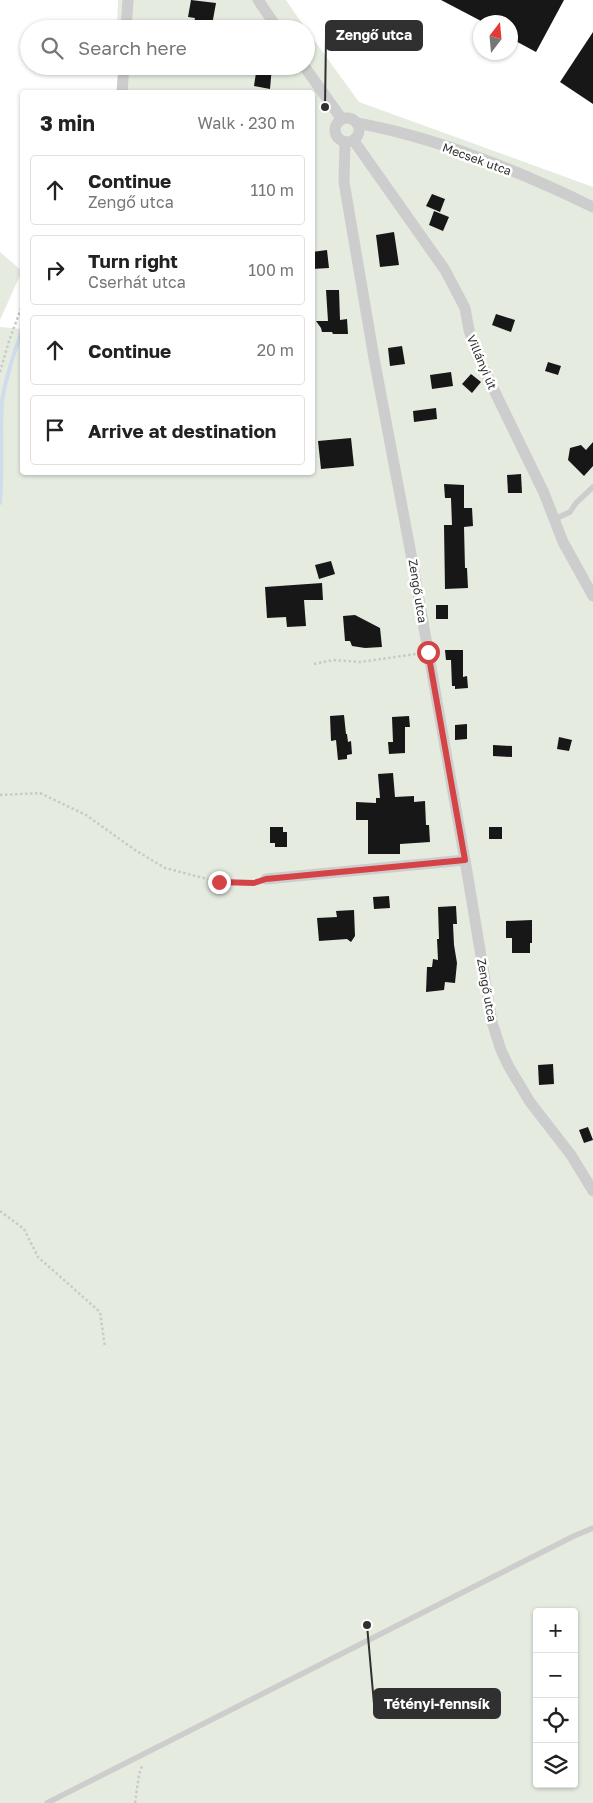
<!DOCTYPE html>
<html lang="en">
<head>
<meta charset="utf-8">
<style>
  :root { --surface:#fff; --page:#f2f2f2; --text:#222; --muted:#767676; --line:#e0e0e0 }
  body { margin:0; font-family:"Golos Text",sans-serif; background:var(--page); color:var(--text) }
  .controls { position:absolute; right:15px; bottom:15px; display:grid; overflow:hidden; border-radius:5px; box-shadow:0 1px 4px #0004 }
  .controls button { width:45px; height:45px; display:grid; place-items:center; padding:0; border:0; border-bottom:1px solid var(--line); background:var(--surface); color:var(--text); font:25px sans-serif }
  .compass { position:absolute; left:473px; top:15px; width:45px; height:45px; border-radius:50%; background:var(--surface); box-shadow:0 1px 4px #0004; rotate:16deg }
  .stop { position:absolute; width:15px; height:15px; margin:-11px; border:4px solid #d44447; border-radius:50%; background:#fff }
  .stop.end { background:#d44447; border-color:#fff; box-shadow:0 1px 5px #0008 }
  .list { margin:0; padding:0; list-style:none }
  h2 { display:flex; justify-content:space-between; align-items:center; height:65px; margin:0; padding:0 20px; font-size:21px }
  h2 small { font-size:16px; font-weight:400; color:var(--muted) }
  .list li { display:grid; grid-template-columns:32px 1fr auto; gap:15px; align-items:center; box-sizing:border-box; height:70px; margin:0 10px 10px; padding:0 10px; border:1px solid var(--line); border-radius:5px }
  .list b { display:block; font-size:19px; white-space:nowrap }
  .list p { margin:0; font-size:16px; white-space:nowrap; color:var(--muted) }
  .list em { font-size:16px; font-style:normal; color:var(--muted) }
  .icon { flex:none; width:28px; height:28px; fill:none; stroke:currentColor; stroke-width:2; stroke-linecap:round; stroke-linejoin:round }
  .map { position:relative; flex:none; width:593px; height:1803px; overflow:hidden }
  .search { position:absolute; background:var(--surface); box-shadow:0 1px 4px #0004; left:20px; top:20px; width:295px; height:55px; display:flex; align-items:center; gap:12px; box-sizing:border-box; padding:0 18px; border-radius:28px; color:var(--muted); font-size:19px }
  .panel { position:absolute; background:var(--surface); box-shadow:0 1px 4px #0004; left:20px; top:90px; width:295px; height:385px; border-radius:5px }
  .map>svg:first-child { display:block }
</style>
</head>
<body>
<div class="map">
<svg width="593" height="1803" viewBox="0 0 593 1803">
  <rect width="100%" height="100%" fill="#fff"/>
  <g fill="#e5ebdf" fill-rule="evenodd">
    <path d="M118,0H286L306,29H117Z"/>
    <path d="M306,29L359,102L593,187V1803H0V327L22,329V472H312V92H121L119,66H306ZM537,1612H574V1784H537Z"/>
    <path d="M0,252L22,271L0,320Z"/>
  </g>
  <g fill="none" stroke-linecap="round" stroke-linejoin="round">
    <path stroke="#cedde9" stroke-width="4" d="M0,503C3,469 0,436 2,402C4,384 15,349 22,331"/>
  </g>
  <g fill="#171717">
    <path d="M191,0L216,3L212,25L194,22L195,18L188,17Z"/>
    <path d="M441,0H564L536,52L510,38V22H483Z"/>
    <path d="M593,32V104L560,82Z"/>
    <path d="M257,66H272L270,89L254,86Z"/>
    <path d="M432,194L445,199L440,212L426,206Z"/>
    <path d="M434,211L449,217L443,231L429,225Z"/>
    <path d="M394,232L399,265L380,267L376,235Z"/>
    <path d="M327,250L329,268L312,269V252Z"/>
    <path d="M326,290H339L340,320L347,319L348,334H333L332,332H322L321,328L316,321H328Z"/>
    <path d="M496,314L515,320L511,332L492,325Z"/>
    <path d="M402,346L405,364L390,366L388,348Z"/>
    <path d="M548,362L561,366L558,375L545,371Z"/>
    <path d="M451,372L453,386L432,389L430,375Z"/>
    <path d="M471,374L481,382L472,393L462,384Z"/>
    <path d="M436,408L437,419L414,422L413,411Z"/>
    <path d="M351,438L354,466L321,469L318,441Z"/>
    <path d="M593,442V466L584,476L568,460L570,448L581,445L586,450Z"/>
    <path d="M521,474L522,493H508L507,475Z"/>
    <path d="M444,484L464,485V508H472L473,526L464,527L465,568H467L468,588L445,589L444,525H452L451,498H445Z"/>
    <path d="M331,561L335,574L319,579L315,565Z"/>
    <path d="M322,583L323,600H304L306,626L287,627L286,617L267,618L265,587Z"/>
    <rect x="436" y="605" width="12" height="14"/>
    <path d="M355,615L380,628L382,647L365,648L352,646L350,641H345L343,616Z"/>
    <path d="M445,650H463V677L467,676L468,688L455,689V686H452L451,660H446Z"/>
    <path d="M344,715L346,734H347L348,742L351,741L352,754L347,755V759L338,760L336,740L331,741L330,716Z"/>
    <path d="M409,716L410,727H405V753L389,754L388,742H393L392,717Z"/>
    <path d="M467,724V739L455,740V725Z"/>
    <path d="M559,737L572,740L569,751L557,749Z"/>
    <path d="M493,745L512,746V757L493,756Z"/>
    <path d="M393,773L395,797L414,796V802L425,801L426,825H429L430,842L400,844V854H368V820H356V802L376,803V798H380L378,774Z"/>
    <path d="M270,827H283V832H287V847H275V843H270Z"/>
    <rect x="489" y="827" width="13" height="12"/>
    <path d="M389,896L390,908L374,909L373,897Z"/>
    <path d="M456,906L457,924H453L454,945L457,963L455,983L445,982L444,990L426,992L427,967H432L433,959L438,960L437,939H439L438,907Z"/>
    <path d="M354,910L355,936L351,942L347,939L319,941L317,918L337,917L336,911Z"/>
    <path d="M532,920V943H530V953H512V938H506V921Z"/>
    <path d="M553,1064L554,1084L539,1085L538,1065Z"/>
    <path d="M588,1127L593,1140L584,1143L579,1130Z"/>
  </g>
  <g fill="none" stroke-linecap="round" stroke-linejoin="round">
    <g stroke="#cacaca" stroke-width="2.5" stroke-dasharray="2.5 2.5" stroke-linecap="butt">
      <path d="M0,372L9,341L22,306"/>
      <path d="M314,664L333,660L360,662L416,654"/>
      <path d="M0,795L40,793L86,815L135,850L165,868L219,882L255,883"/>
      <path d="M0,1211L24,1229L38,1257L100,1312L105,1347"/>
      <path d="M135,1803L139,1775L142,1766"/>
    </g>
    <g stroke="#cdcdcd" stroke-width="5.5">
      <path d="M555,519L570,512L576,503L593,487"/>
      <path d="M47,1803L574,1536L593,1528"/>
    </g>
    <g stroke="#cdcdcd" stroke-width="11">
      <path d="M258,0L278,29"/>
      <path d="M126,29L128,0"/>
      <path d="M304,66L341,118"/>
      <path d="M122,92L124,66"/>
      <circle cx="347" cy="130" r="12"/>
      <path d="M357,123C439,138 519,171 593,207"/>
      <path d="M354,141L445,270L465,308L469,330L477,355L544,493L563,542L593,596"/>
      <path d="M345,142L344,182L374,358L411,554L465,860L492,1022L501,1050L509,1067L530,1102L571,1155L593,1191"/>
      <path d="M266,879L465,860"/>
    </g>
  </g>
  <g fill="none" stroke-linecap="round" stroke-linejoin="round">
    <path stroke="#d44447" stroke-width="6" d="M219,882L254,883L266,879L465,860L428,652"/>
  </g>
  <g text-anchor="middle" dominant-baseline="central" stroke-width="5" stroke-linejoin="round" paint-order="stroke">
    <g font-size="12" fill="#303030" stroke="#fff">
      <text transform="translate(477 159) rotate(20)">Mecsek utca</text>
      <text transform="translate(482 362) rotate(67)">Villányi út</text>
      <text transform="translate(418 591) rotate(81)">Zengő utca</text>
      <text transform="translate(487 990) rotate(80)">Zengő utca</text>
    </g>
  </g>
  <path fill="none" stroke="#303030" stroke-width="2" d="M325 107L326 36M367 1625L374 1704"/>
  <g fill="#303030" stroke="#fff" stroke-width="2">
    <circle cx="325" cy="107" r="5"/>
    <circle cx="367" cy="1625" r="5"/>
  </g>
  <g fill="#303030" stroke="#303030" stroke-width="2">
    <rect x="326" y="21" width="96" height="29" rx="5"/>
    <rect x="374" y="1689" width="126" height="29" rx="5"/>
  </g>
  <g font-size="14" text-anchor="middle" font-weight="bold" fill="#fff">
    <text x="374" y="40">Zengő utca</text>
    <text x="437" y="1709">Tétényi-fennsík</text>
  </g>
</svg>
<div class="controls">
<button>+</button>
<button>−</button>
<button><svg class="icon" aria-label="locate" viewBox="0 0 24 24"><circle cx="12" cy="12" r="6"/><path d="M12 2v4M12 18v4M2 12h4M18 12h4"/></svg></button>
<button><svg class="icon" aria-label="layers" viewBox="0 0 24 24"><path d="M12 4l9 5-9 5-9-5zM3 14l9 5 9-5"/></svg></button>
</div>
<svg class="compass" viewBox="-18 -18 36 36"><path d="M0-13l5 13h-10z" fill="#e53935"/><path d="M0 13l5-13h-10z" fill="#767676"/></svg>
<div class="stop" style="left:428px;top:652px"></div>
<div class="stop end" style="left:219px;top:882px"></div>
<div class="search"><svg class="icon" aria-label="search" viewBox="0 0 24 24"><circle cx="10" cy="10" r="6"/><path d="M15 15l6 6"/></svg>Search here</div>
<section class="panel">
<h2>3 min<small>Walk · 230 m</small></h2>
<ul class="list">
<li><svg class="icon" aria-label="ahead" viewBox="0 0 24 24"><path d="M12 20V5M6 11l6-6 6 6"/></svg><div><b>Continue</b><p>Zengő utca</p></div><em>110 m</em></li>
<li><svg class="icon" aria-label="right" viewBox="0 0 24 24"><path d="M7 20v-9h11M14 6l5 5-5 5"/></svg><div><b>Turn right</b><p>Cserhát utca</p></div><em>100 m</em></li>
<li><svg class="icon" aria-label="ahead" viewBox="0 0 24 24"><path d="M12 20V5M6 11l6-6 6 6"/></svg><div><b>Continue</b></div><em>20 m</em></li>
<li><svg class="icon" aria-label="arrive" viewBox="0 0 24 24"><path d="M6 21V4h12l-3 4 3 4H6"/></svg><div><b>Arrive at destination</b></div></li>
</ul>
</section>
</div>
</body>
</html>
